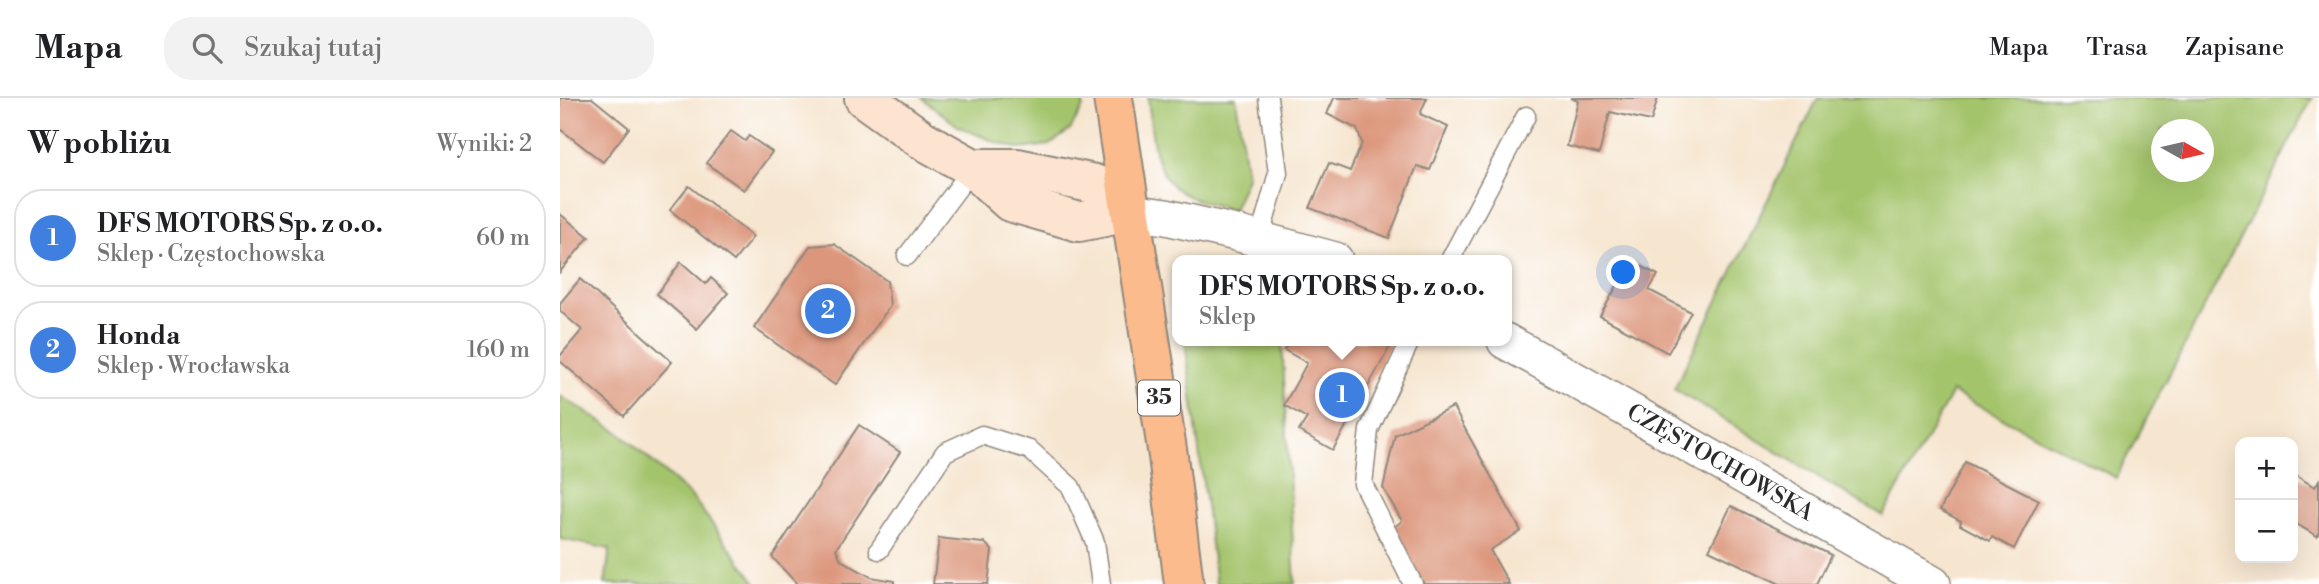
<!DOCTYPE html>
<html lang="pl">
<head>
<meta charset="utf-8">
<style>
  :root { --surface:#fff; --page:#f2f2f2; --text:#202124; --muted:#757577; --line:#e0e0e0; --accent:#b5179e }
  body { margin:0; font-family:"Libre Bodoni",serif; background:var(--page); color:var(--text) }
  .controls { position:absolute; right:21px; bottom:21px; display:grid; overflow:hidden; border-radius:14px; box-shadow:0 7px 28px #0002 }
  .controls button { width:63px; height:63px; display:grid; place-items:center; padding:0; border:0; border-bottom:2px solid var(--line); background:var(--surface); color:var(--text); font:35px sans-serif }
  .compass { position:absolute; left:1591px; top:21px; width:63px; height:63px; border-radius:50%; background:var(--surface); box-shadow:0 7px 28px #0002; rotate:98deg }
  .you { position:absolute; left:1064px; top:175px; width:24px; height:24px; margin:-18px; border:5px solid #fff; border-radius:50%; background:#1a73e8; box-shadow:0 0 0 10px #1a73e833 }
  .badge { display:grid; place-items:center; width:46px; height:46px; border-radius:50%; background:var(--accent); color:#fff; font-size:23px; font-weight:700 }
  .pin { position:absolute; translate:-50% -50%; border:4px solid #fff; box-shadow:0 2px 7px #0006 }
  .popup { position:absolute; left:612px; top:157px; width:340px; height:91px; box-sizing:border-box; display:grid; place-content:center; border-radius:14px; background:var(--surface); filter:drop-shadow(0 2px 5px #0005); font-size:23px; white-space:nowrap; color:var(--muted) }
  .popup b { font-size:26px; color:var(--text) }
  .popup::after { content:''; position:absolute; left:50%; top:100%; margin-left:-14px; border:14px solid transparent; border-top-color:var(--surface) }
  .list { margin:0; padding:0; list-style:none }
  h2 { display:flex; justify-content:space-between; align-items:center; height:91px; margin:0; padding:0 28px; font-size:30px }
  h2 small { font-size:23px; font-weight:400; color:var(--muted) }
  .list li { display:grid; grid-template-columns:46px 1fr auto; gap:21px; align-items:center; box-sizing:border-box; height:98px; margin:0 14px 14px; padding:0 14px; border:2px solid var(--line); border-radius:28px }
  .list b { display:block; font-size:26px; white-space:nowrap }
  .list p { margin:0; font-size:23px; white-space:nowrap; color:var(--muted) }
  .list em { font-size:23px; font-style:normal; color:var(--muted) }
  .icon { flex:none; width:38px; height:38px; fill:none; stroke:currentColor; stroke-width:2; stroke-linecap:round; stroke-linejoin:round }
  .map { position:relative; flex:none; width:1759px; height:486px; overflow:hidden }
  header { display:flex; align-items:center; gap:42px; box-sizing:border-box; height:98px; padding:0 35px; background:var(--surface); border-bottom:2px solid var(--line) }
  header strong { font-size:33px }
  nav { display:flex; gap:38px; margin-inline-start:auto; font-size:24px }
  .search { width:490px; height:63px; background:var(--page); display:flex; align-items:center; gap:18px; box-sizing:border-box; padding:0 24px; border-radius:28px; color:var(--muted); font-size:26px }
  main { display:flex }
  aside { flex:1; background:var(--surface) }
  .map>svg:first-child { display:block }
</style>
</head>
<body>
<header>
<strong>Mapa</strong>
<div class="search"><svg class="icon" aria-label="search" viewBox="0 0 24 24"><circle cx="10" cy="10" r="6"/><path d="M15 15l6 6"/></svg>Szukaj tutaj</div>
<nav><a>Mapa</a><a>Trasa</a><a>Zapisane</a></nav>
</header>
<main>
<aside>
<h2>W pobliżu<small>Wyniki: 2</small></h2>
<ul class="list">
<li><span class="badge" style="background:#3f7fe0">1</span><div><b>DFS MOTORS Sp. z o.o.</b><p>Sklep · Częstochowska</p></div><em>60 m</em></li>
<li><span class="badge" style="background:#3f7fe0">2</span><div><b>Honda</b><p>Sklep · Wrocławska</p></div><em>160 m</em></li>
</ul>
</aside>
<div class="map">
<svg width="1759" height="486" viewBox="0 0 1759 486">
  <rect width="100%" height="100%" fill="#fff"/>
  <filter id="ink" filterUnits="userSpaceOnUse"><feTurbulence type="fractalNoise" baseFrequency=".0143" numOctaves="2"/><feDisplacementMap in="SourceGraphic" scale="14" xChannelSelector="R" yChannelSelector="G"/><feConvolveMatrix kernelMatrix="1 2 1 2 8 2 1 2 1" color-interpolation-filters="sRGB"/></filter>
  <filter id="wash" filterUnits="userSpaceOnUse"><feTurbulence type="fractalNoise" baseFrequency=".00686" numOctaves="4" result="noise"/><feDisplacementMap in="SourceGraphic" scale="28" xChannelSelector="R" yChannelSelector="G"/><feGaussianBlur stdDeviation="1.57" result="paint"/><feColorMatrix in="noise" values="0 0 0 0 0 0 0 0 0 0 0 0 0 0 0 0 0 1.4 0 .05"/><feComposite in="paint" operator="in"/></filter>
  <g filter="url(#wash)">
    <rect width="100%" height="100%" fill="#f6e5cf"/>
    <g fill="#a4c46c" stroke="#68784c" stroke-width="2" fill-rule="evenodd">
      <path d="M362,0H523V9L510,32L489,47L460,51L433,43L399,29Z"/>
      <path d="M588,0H676L687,79L673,112C654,106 628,103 613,88C591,68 592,28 588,0Z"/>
      <path d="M1258,0H1752L1556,380L1392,294L1323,418L1114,291ZM1602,32H1644V74H1602Z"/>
      <path d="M625,243H722L735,486H656Z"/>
      <path d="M0,298L60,335L132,399L197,486H45L50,451L0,441Z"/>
    </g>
    <g id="blocks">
      <g fill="#dc967b">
        <path d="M0,0H32L69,30L43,64L0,31Z"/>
        <path d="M774,0H867L860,16L888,29L870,72L857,68L829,140L750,110L769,65L790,73L802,45L797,31L767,16Z"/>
        <path d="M1011,0H1098L1091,23L1050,14L1039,56L1007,48L1018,3Z"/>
        <path d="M171,33L185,43L189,38L212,54L184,92L146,65Z"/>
        <path d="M129,88L193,139L174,163L110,112Z"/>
        <path d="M0,116L29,139L0,174Z"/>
        <path d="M274,146L327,183L330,208L275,287L194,230L250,148Z"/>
        <path d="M121,164L146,186L151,180L168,195L137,231L97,196Z"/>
        <path d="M1075,165L1098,177L1089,192L1131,214L1108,255L1040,218L1063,177L1067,180Z"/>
        <path d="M20,181L112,264L64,318L0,263V258L22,232L0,213V205Z"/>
        <path d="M730,243H823L831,247L773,352L739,333L747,320L724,307L747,265L724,252Z"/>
        <path d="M893,309L961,433L930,452L949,486H864L833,430L842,423L823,390L835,337Z"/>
        <path d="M299,327L340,354L276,451L281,462L311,479L335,483V486H237L212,459Z"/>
        <path d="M1405,364L1479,402L1454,451L1432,439L1430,443L1400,427L1401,423L1380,412Z"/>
        <path d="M1735,377L1755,389L1759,382V434L1757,438L1733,424V381Z"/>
        <path d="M1171,408L1271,457L1257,486H1220L1149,452Z"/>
        <path d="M379,440L422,445L424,444L432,452L428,486H373Z"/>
      </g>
    </g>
  </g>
  <g filter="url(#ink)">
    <use href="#blocks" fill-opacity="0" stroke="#90887d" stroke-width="2"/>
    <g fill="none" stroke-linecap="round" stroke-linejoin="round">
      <defs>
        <g id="lane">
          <path d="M699,142L718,75L708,0"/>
          <path d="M347,158L413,70"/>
          <path d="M890,162L966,18"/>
          <path d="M850,243L809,332L803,386L853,486"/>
          <path d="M319,452L385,354L422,337L470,352L511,389L535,444L541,486"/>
        </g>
        <g id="street">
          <path d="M570,114L606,119L676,135L775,162"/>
          <path id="s1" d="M945,243C1089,322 1230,406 1373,486"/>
        </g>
        <g id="secondary">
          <path d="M304,0L361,41L413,70L450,104L519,124L570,114"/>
          <path d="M413,70H458L535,86L570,114"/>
        </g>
        <path id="primary" d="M553,0L608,358L624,486"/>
      </defs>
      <use href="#lane" stroke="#90887d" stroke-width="21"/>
      <use href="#street" stroke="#90887d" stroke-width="38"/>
      <use href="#secondary" stroke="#90887d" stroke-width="42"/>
      <use href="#primary" stroke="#90887d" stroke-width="42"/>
      <use href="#lane" stroke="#fff" stroke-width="18"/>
      <use href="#street" stroke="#fff" stroke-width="35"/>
      <use href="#secondary" stroke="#fde4d1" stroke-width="38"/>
      <use href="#primary" stroke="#fbbb8d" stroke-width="38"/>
    </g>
  </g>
  <g text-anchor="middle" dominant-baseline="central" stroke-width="6" stroke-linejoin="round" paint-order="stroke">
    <rect fill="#fff" stroke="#6b6b6b" stroke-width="2" x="578" y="282.5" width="42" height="35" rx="5"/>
    <g font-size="21" font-weight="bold" fill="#2b2b2b">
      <text x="599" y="300">35</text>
    </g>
    <g font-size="23" fill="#2b2b2b" stroke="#fff">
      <text stroke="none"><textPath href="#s1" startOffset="247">CZĘSTOCHOWSKA</textPath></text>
    </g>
  </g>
</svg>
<div class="controls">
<button>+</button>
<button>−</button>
</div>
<svg class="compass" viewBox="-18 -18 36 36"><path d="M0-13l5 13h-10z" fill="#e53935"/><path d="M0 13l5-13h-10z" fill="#757577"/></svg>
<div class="you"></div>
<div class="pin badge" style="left:782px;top:297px;background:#3f7fe0">1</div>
<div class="popup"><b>DFS MOTORS Sp. z o.o.</b>Sklep</div>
<div class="pin badge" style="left:268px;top:213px;background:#3f7fe0">2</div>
</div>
</main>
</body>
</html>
